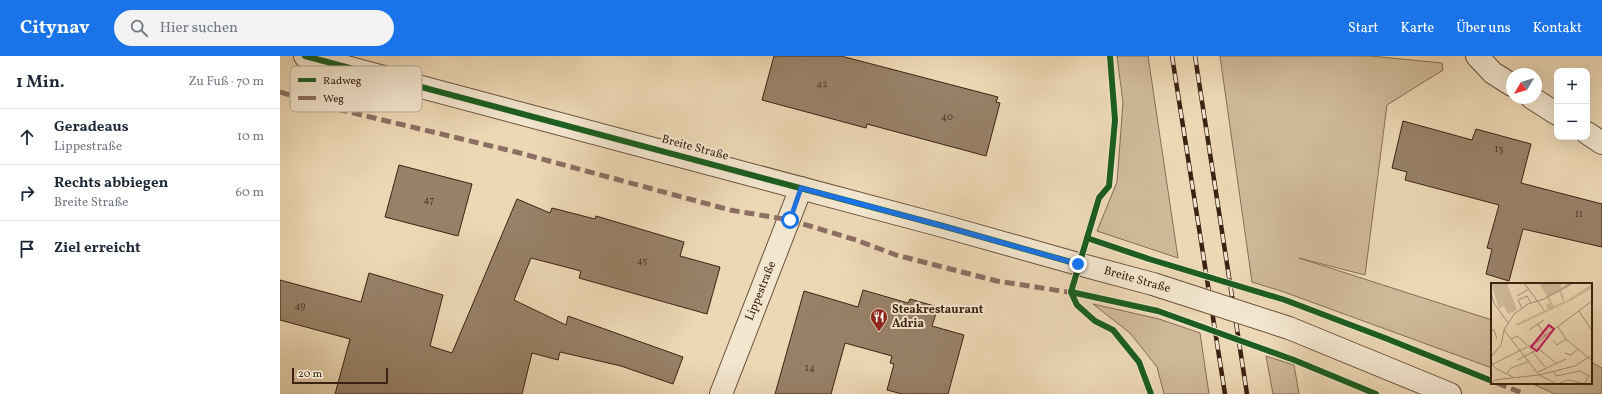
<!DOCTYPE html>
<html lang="de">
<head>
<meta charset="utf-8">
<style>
  :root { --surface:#fff; --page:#f2f2f3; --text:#1f2937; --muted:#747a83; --line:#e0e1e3; --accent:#1a73e8 }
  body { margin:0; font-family:Vollkorn,serif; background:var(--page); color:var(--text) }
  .controls { position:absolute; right:12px; top:12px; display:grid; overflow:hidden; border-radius:8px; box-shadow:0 4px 16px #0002 }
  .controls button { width:36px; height:36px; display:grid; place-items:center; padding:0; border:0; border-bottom:1px solid var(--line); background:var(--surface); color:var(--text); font:20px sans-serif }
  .compass { position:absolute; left:1226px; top:12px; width:36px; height:36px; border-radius:50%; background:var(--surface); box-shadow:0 4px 16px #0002; rotate:232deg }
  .scale { position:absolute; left:12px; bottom:10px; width:96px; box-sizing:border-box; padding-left:4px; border:2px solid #3c2212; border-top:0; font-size:11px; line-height:14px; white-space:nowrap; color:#3c2212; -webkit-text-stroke:3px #f3e6cf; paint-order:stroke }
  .stop { position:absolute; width:12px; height:12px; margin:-9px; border:3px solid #1a73e8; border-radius:50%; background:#fff }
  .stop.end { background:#1a73e8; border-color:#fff; box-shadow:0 1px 4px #0008 }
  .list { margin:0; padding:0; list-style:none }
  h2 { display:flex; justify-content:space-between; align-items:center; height:52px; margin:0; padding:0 16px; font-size:17px }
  h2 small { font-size:13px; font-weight:400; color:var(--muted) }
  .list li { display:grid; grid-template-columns:26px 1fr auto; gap:12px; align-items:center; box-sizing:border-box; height:56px; padding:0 16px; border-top:1px solid var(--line) }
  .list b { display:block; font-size:15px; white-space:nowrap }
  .list p { margin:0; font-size:13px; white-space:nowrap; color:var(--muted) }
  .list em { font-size:13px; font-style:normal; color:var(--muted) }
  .icon { flex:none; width:22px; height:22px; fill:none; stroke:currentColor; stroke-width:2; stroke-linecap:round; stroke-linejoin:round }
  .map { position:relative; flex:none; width:1322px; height:338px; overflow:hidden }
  header { display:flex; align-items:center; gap:24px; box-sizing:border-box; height:56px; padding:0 20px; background:var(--accent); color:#fff }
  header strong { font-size:19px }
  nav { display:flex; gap:22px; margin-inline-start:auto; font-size:14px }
  .search { width:280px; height:36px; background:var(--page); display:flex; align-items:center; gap:10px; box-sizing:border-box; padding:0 14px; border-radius:22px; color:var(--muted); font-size:15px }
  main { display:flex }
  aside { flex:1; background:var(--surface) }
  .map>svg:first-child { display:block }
</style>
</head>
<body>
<header>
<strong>Citynav</strong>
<div class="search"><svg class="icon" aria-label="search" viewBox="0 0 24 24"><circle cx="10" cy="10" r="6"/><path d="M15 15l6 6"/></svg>Hier suchen</div>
<nav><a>Start</a><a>Karte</a><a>Über uns</a><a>Kontakt</a></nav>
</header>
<main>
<aside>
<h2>1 Min.<small>Zu Fuß · 70 m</small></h2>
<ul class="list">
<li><svg class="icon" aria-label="ahead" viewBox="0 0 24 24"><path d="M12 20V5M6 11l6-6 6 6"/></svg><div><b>Geradeaus</b><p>Lippestraße</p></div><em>10 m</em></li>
<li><svg class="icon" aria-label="right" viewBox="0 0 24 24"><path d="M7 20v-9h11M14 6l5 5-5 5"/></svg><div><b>Rechts abbiegen</b><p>Breite Straße</p></div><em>60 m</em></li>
<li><svg class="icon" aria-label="arrive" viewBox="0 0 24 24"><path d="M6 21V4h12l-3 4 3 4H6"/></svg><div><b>Ziel erreicht</b></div></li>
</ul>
</aside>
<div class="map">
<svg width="1322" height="338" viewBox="0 0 1322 338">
  <rect width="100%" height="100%" fill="#edd8b5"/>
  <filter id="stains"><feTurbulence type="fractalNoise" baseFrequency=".005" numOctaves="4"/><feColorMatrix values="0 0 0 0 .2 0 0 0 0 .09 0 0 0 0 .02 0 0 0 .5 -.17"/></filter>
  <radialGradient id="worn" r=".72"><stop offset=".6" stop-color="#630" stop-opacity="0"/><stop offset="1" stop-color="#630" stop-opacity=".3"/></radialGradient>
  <g fill="#cfb999" stroke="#866e56">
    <path d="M837,0H868L898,202L817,175L837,126L843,47Z"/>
    <path d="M940,0H1091L1162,7L1163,14L1107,49L1085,219L1019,202L1212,264V312L1004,236L972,226Z"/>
    <path d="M813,248L879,263L920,277L929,338H884L877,311L850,277Z"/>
    <path d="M986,300L1014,309L1019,338H993Z"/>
    <path d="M1311,306L1322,312V338H1275L1251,327H1311Z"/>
  </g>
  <g fill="#988167" stroke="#3c2212">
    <path d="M494,0H561L718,41L716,46L720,47L706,100L587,68L586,72L482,44Z"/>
    <path d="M1123,65L1192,84L1196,73L1251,88L1241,127L1322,148V191L1243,173L1229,225L1206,218L1212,193L1207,192L1219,149L1125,124L1127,116L1112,112Z"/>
    <path d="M119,109L192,128L178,180L105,161Z"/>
    <path d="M237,143L270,157L272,152L315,163L316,160L404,186L400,200L440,211L427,258L299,222L301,215L251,202L234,244L286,269L288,260L403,301L393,328L341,310L280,296L278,304L252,297L242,338H55L70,283L0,264V224L81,246L89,217L163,239L150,290L172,297Z"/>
    <path d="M583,234L628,247L630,243L658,251L652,270L684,279L668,338H622L607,334L614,308L610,307L612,300L565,287L551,338H495L524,235L578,251Z"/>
  </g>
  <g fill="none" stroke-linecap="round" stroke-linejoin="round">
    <defs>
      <g id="minor">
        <path d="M25,0L663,170L798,208L873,228"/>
        <path d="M1197,0L1213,17L1232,29"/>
        <path d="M1252,42L1277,58"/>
        <path d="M1307,77L1322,87"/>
        <path d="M1009,272L1170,338"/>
        <path d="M441,338L521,132"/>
      </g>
    </defs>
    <use href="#minor" stroke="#68503b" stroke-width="24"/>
    <use href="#minor" stroke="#f3e6cf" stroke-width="22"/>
    <defs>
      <g id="rail">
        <path d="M892,0L945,338"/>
        <path d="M915,0L967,338"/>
      </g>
    </defs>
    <use href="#rail" stroke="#3c2212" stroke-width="4.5"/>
    <use href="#rail" stroke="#f3e6cf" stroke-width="3" stroke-dasharray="9" stroke-linecap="butt"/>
    <defs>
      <path id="minor-bridge" d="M873,228L1009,272"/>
    </defs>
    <use href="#minor-bridge" stroke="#68503b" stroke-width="24" stroke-linecap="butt"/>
    <use href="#minor-bridge" stroke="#f3e6cf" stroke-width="22"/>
    <g stroke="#8d6e63" stroke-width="5" stroke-dasharray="10 5" stroke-linecap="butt">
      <path d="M0,36L61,54L236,96L450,154L510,164L576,184L616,199L717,225L794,237"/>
      <path d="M1217,327L1245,338"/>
    </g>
    <defs>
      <g id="cycleway">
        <path d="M25,0L663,170L798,208"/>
        <path d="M830,0L835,64L829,130L819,142L791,236L797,249L815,265L833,274L859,306L871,338"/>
        <path d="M807,182L869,203L1005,244L1105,282L1212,325"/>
        <path d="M791,236L878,255L1014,304L1096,338"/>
      </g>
    </defs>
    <use href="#cycleway" stroke="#f3e6cf" stroke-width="8"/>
    <use href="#cycleway" stroke="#1b5e20" stroke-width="6"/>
  </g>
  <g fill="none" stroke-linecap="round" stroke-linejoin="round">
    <path stroke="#1a73e8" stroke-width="5" d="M510,164L521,132L663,170L798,208"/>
  </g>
  <defs>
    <symbol id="restaurant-pin" viewBox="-11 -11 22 30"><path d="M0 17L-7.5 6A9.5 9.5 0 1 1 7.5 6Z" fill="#8f2418" stroke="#f3e6cf"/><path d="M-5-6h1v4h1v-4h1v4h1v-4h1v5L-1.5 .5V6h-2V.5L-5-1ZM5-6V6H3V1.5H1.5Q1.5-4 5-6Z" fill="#fff"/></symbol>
  </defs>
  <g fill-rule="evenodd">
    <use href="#restaurant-pin" x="589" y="251" width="20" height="27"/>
  </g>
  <g text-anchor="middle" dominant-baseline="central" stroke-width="4" stroke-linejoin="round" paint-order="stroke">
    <g font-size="10" fill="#533a27">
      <text x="542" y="28">42</text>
      <text x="667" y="61">40</text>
      <text x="1219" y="93">13</text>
      <text x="149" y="144">47</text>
      <text x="1299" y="158">11</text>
      <text x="362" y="205">45</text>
      <text x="20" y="250">49</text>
      <text x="530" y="312">14</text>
    </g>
    <g font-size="12" fill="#3c2212" stroke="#f3e6cf">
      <text transform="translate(415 92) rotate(15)">Breite Straße</text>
      <text transform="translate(857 224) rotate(16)">Breite Straße</text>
      <text transform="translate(481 235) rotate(-68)">Lippestraße</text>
    </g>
    <g font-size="12" font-weight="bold" fill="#3c2212" stroke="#f3e6cf" text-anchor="start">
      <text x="612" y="254">Steakrestaurant<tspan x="612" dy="14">Adria</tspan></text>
    </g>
  </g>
  <g transform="translate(1211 227)">
    <rect width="101" height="101" fill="#edd8b5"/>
    <path d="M0,0H16L26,27L17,31L13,23L8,26ZM48,0H70V5L77,0H83L70,7L74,19L101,1V5L81,17L26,43L25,41L57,26L55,22L58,20L61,23ZM68,8L72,19L63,23L58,14Z" fill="#cfb999" fill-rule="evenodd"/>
    <path fill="none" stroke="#a68f74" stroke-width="1" d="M33,0L53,27M0,9L3,20L17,40M26,13L38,6M31,25L27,17L36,13L40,20M88,28L101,48M47,41L54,53M67,44L75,56L101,78M0,47H3L6,56M13,47L48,92M38,47L53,37M21,56L26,53L36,62M62,57L66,62L75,56M41,68L54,84M74,70L80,72L87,66M0,74L10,62L13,47L23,31L37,21L53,16L82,0M26,77L48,66L65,80M0,79L4,85L22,94M0,82L46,59L101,18M47,89L75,76M63,89L65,93L89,88L98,93L93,101M16,90L20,85L39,78M48,92L66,101M20,95L48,92L84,83L101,72M1,101L4,97L20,95M67,101L77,97L95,101"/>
    <path fill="#c2185b" fill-opacity="0.15" stroke="#c2185b" stroke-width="2" d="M58,42L63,46L46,68L40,64Z"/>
    <rect width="101" height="101" fill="none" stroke="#3c2212" stroke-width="2"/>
  </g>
  <rect x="10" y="10" width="132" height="46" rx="6" fill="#f3e6cf" stroke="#bcab96" stroke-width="1"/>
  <rect x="18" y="22" width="18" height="4" fill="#1b5e20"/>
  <rect x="18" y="40" width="18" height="4" fill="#8d6e63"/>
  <g font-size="11" fill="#3c2212">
    <text x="43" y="28">Radweg</text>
    <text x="43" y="46">Weg</text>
  </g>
  <rect width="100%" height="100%" filter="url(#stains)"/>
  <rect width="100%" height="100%" fill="url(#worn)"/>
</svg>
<div class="controls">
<button>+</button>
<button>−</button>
</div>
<svg class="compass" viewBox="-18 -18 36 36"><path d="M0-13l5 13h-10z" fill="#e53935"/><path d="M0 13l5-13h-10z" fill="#747a83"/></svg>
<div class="scale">20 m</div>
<div class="stop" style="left:510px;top:164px"></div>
<div class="stop end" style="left:798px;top:208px"></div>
</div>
</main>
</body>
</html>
